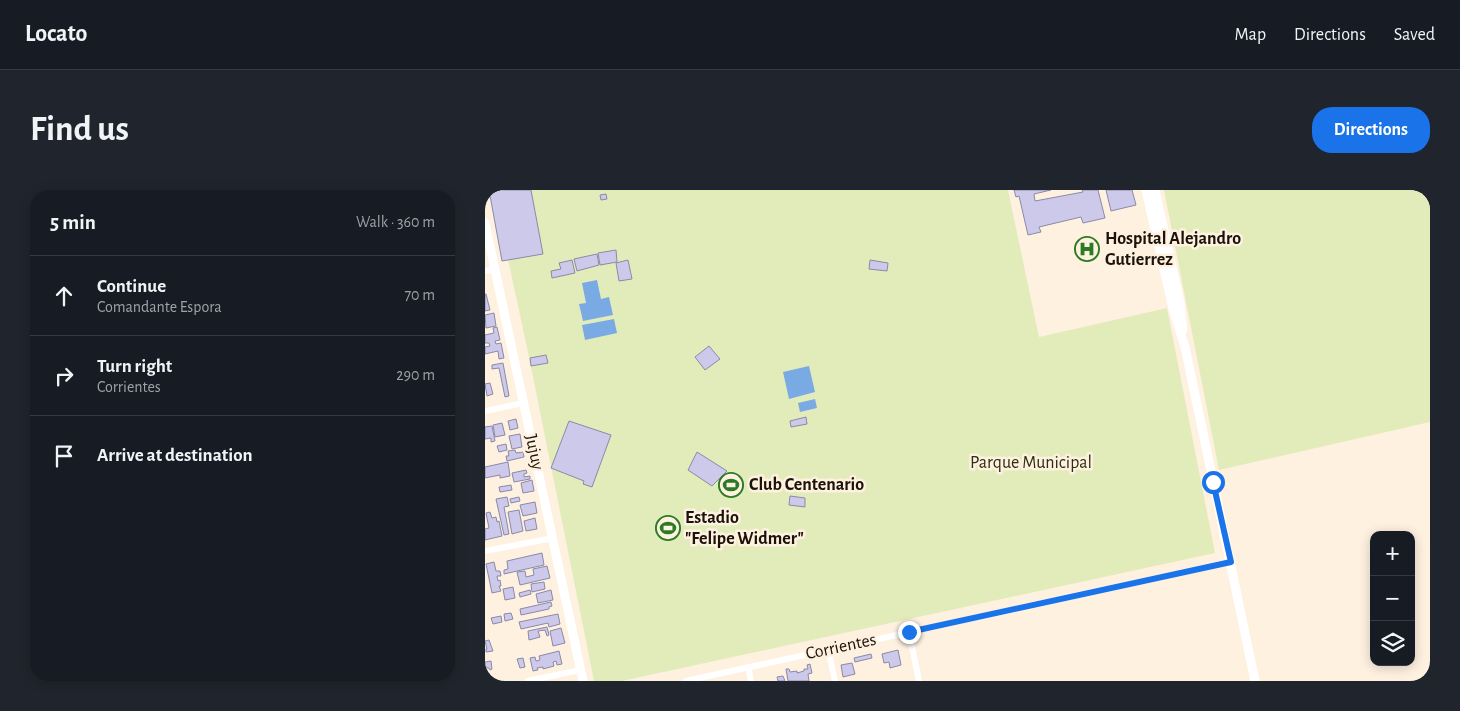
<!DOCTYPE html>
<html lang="en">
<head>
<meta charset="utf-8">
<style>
  :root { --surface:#171b24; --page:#20242c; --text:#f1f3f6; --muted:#9ea1a6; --line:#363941; --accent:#1a73e8 }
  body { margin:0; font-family:"Alegreya Sans",sans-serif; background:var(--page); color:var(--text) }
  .controls { position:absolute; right:15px; bottom:15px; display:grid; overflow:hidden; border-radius:10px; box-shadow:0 2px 12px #0003 }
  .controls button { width:45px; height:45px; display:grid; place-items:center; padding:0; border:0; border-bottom:1px solid var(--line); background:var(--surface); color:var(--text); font:25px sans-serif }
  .stop { position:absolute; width:15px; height:15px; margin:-11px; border:4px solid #1a73e8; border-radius:50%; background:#fff }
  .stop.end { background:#1a73e8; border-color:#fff; box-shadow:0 1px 5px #0008 }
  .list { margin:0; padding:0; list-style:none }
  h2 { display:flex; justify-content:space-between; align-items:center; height:65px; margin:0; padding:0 20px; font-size:21px }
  h2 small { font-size:16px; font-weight:400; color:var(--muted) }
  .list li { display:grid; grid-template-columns:32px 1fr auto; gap:15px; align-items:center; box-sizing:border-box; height:80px; padding:0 20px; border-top:1px solid var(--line) }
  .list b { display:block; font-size:19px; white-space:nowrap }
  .list p { margin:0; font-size:16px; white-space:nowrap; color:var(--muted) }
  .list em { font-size:16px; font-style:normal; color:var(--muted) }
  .icon { flex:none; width:28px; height:28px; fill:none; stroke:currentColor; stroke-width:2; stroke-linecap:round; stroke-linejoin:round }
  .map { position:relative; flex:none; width:945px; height:491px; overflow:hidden; border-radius:20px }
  header { display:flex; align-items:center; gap:30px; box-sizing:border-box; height:70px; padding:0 25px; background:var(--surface); border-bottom:1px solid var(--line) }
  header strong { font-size:24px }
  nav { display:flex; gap:28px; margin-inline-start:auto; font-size:18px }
  .intro { display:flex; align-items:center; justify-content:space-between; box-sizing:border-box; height:120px; padding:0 30px }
  h1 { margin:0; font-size:35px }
  .button { padding:12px 22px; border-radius:20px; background:var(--accent); color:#fff; font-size:18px; font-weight:700 }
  main { display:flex; gap:30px; padding:0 30px }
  aside { flex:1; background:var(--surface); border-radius:20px; box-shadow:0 2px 12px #0003 }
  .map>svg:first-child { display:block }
</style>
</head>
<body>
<header>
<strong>Locato</strong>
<nav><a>Map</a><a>Directions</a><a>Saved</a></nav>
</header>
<div class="intro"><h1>Find us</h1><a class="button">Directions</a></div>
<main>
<aside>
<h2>5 min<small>Walk · 360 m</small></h2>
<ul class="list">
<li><svg class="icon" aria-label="ahead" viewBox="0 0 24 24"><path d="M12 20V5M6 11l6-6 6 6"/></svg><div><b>Continue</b><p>Comandante Espora</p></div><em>70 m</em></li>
<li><svg class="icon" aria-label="right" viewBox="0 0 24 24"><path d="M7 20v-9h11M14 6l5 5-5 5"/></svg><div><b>Turn right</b><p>Corrientes</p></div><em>290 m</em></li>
<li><svg class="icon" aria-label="arrive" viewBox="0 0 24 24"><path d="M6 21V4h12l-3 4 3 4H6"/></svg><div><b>Arrive at destination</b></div></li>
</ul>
</aside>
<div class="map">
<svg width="945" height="491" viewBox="0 0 945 491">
  <rect width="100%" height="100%" fill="#fff1e0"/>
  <g fill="#e2ecbb">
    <path d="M8,0H523L554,147L682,118L730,363L137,491H109L44,167Z"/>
    <path d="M679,0H945V232L734,280Z"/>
  </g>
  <g fill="#7aaae3">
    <path d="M112,90L116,109L124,107L128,125L98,131L94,114L101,113L97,93Z"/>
    <path d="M129,129L132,143L100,150L97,135Z"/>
    <path d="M324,176L330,202L304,209L298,182Z"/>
    <path d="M330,209L332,218L315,222L313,213Z"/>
  </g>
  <g fill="#ccc9ea" stroke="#8b89a7">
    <path d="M4,0H46L58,64L17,71Z"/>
    <path d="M529,0H566L549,4L550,11L598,2L597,0H613L620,28L598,33L596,27L554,37L556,42L543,45L534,6L531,7Z"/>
    <path d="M621,0H647L651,15L626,21Z"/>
    <path d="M121,4L122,9L116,10L115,5Z"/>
    <path d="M131,60L132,72L115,75L113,63Z"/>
    <path d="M112,64L114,75L92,81L89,69Z"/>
    <path d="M87,70L90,83L67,88L66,81L76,79L74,73Z"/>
    <path d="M143,70L147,89L134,91L131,73Z"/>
    <path d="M385,70L403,73L402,81L384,79Z"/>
    <path d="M0,104H1L5,120L0,121Z"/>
    <path d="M9,123L11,136L1,138L0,125Z"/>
    <path d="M12,137L15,150L10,151L11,154L16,153L19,168L14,169L13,161L0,164V157L5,156L4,153H0V145L9,143L8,138Z"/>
    <path d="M224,156L235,169L220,180L210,167Z"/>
    <path d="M61,165L63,173L46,176L45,168Z"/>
    <path d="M18,173L24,206L20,207L14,178L7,179V175Z"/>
    <path d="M5,193L8,204L2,206L0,194Z"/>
    <path d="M321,227L322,234L306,237L305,231Z"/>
    <path d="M31,229L33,238L25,240L23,231Z"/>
    <path d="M84,231L126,245L107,297L98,294L99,291L66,278Z"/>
    <path d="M17,233L20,245L10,247L8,235Z"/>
    <path d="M7,236L10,251L6,252V248L0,249V237Z"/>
    <path d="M35,244L37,257L27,259L24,246Z"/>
    <path d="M21,254L22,260L14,262L12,256Z"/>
    <path d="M30,260L31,263L38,262L39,267L22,271L21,266H24L23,261Z"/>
    <path d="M212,262L242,281L227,296L203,280Z"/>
    <path d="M23,272L25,286L15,288V285L0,288V277Z"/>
    <path d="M41,280L42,283L39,284V287L45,286V289L29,292L27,283Z"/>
    <path d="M47,290L49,301L38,303L36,293Z"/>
    <path d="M26,295L27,300L15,302L14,297Z"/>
    <path d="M305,306L320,308V317L304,315Z"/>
    <path d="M22,307L24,316L19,317L24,344L19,345L11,309Z"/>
    <path d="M34,307L35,311L26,313L25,309Z"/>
    <path d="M50,312L52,323L38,326L35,315Z"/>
    <path d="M34,320L38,341L27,344L23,322Z"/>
    <path d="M5,322L7,328L11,327L12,332L14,331L17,346L0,350V339L4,338L1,323Z"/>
    <path d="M50,328L52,339L41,341L39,331Z"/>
    <path d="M57,363L59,375L19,384V380L23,379L22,371Z"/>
    <path d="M9,372L11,381H15L16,386H12L13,391L15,390L16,396H14L16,401L7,403L1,374Z"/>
    <path d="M62,376L65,388L35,395L32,382L40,381L41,387L49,385L48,379Z"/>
    <path d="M59,392L60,399L47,402L46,394Z"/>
    <path d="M28,397L30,408L20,410L18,399Z"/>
    <path d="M45,400L46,404L35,407L34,403Z"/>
    <path d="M66,400L68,410L53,413L51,404Z"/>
    <path d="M66,412L67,416L64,417V419L36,425L35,419Z"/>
    <path d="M26,423L28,429L20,431L19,424Z"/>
    <path d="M73,424L75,434L64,437L63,433L36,439L34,432Z"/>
    <path d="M16,426L17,432L8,434L6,428Z"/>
    <path d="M62,437L64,445L62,446L60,440L53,441L55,447L44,450L43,441Z"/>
    <path d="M76,438L80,453L68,456L65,441Z"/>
    <path d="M4,450L8,461L1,462V459H2L0,451Z"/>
    <path d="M413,460L416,475L405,478L404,472L399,473L397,464Z"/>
    <path d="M74,461L77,474L72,475L71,471L68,472L69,476L58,479V477L52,478L53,480L48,481L45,468L50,467L51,471L55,470L54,466Z"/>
    <path d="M386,464L387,468L370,472L369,468Z"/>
    <path d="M38,468L40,477L35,478L32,469Z"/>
    <path d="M6,471L7,479L5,480L4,478H1L0,472Z"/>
    <path d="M367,473L370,484L358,487L356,475Z"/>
    <path d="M325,474L327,483L323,484L324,491H303L301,479H304L305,482L312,481V483L319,481V479H323L322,475Z"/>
    <path d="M298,486L300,491H293L292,487Z"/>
  </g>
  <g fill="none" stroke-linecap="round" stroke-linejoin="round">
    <g stroke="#fff" stroke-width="6">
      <path d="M0,81L10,79"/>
      <path d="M0,221L38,213"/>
      <path d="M0,361L68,348"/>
      <path d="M424,442L434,491"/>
      <path d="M343,459L350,491"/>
      <path d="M263,477L266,491"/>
      <path d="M43,491L95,480"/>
      <path d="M201,491L745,372"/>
    </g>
    <g stroke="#fff" stroke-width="9">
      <path d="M661,0L688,119L700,157L770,491"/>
      <path d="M670,0L695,113L698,140"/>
      <path d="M0,33L98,491"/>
    </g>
  </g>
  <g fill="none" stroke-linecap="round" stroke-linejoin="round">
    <path stroke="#1a73e8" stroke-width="6" d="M424,442L746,372L728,292"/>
  </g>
  <defs>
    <symbol id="hospital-ring" viewBox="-11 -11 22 22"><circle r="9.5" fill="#fff1e0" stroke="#2b7a24" stroke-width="1.5"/><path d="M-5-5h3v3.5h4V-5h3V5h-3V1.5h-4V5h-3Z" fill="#2b7a24"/></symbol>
    <symbol id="stadium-ring" viewBox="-11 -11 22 22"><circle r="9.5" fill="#fff1e0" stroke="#2b7a24" stroke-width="1.5"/><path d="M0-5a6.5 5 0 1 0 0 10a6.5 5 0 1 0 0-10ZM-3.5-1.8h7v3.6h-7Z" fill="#2b7a24"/></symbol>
  </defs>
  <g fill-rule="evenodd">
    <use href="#hospital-ring" x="588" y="45" width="28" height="28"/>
    <use href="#stadium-ring" x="232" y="281" width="28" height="28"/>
    <use href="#stadium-ring" x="169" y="324" width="28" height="28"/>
  </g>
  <g text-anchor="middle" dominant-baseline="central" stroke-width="5" stroke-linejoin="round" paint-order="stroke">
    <g font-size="18" font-weight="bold" fill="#1b1309" stroke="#fff1e0" text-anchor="start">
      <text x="620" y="49">Hospital Alejandro<tspan x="620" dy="21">Gutierrez</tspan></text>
      <text x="264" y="295">Club Centenario</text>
      <text x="200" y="328">Estadio<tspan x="200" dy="21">"Felipe Widmer"</tspan></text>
    </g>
    <g font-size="18" fill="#1b1309" stroke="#fff1e0">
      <text transform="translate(49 262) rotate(78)">Jujuy</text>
      <text transform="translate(356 457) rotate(-12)">Corrientes</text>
    </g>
    <g font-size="18" fill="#2b3010" stroke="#fff1e0">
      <text x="546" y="273">Parque Municipal</text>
    </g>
  </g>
</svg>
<div class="controls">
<button>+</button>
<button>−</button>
<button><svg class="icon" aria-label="layers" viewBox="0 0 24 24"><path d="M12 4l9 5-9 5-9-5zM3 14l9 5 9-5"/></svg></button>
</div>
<div class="stop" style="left:728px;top:292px"></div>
<div class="stop end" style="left:424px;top:442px"></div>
</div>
</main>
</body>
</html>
